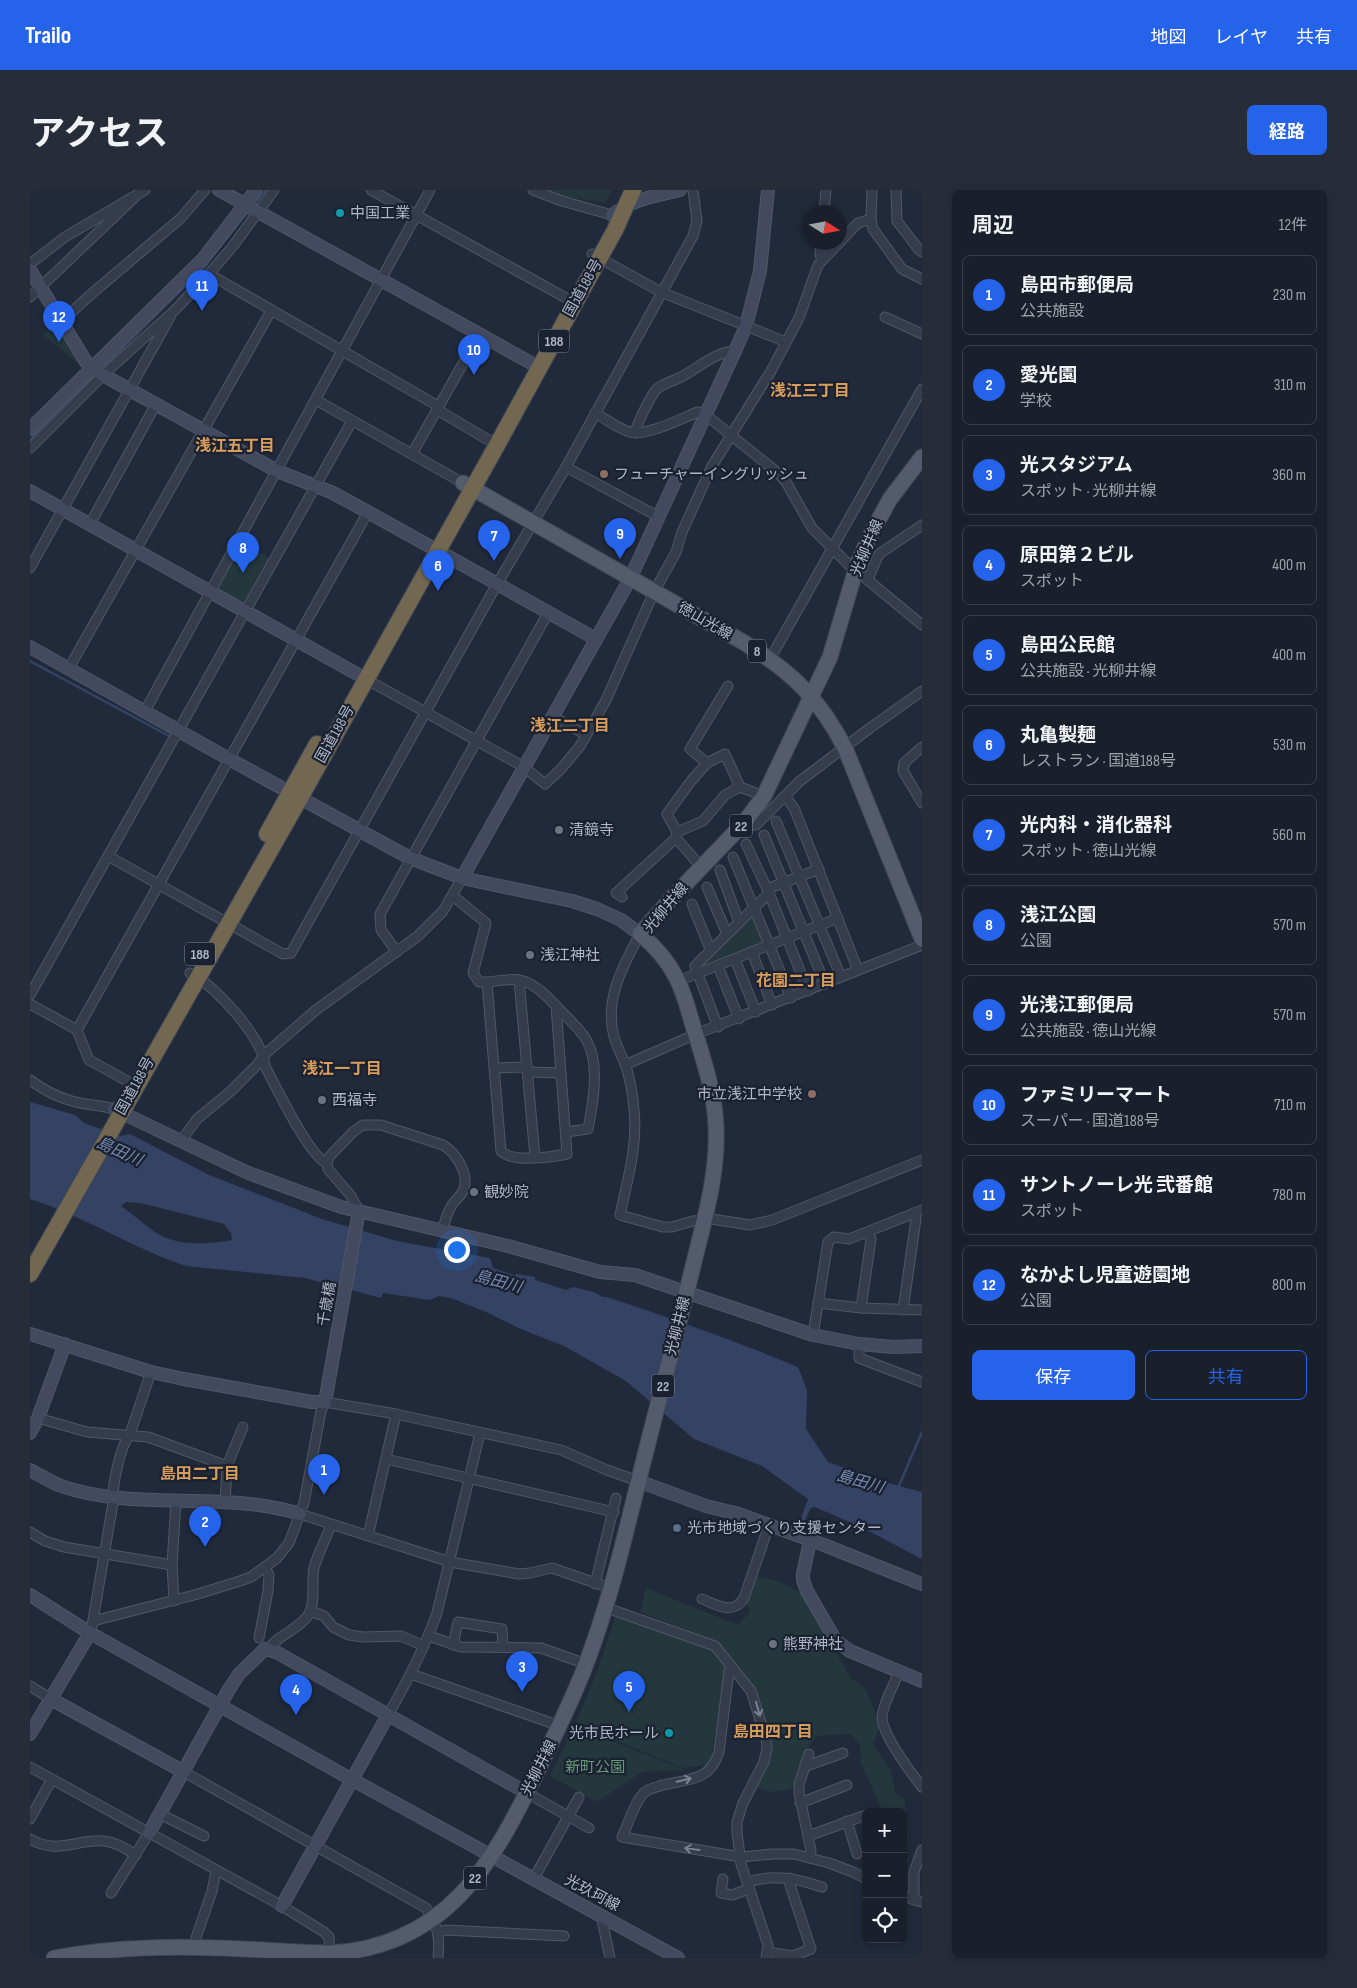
<!DOCTYPE html>
<html lang="ja">
<head>
<meta charset="utf-8">
<style>
  :root { --surface:#19202c; --page:#262d38; --text:#f1f3f6; --muted:#9fa3a9; --line:#373e48; --accent:#2563eb }
  body { margin:0; font-family:"Sofia Sans Condensed","Noto Sans JP",sans-serif; background:var(--page); color:var(--text) }
  .controls { position:absolute; right:15px; bottom:15px; display:grid; overflow:hidden; border-radius:8px; box-shadow:0 2px 8px #0003 }
  .controls button { width:45px; height:45px; display:grid; place-items:center; padding:0; border:0; border-bottom:1px solid var(--line); background:var(--surface); color:var(--text); font:25px sans-serif }
  .compass { position:absolute; left:772px; top:15px; width:45px; height:45px; border-radius:50%; background:var(--surface); box-shadow:0 2px 8px #0003; rotate:101deg }
  .you { position:absolute; left:426px; top:1059px; width:18px; height:18px; margin:-12px; border:4px solid #fff; border-radius:50%; background:#1a73e8; box-shadow:0 0 0 8px #1a73e833 }
  .badge { display:grid; place-items:center; width:32px; height:32px; border-radius:50%; background:var(--accent); color:#fff; font-size:16px; font-weight:700 }
  .pin { position:absolute; translate:-50% -41px; filter:drop-shadow(0 1px 2px #0008) }
  .pin::after { content:''; position:absolute; top:26px; width:18px; height:15px; background:inherit; clip-path:polygon(0 0,100% 0,50% 100%) }
  .list { margin:0; padding:0; list-style:none }
  h2 { display:flex; justify-content:space-between; align-items:center; height:65px; margin:0; padding:0 20px; font-size:21px }
  h2 small { font-size:16px; font-weight:400; color:var(--muted) }
  .list li { display:grid; grid-template-columns:32px 1fr auto; gap:15px; align-items:center; box-sizing:border-box; height:80px; margin:0 10px 10px; padding:0 10px; border:1px solid var(--line); border-radius:8px }
  .list b { display:block; font-size:19px; white-space:nowrap }
  .list p { margin:0; font-size:16px; white-space:nowrap; color:var(--muted) }
  .list em { font-size:16px; font-style:normal; color:var(--muted) }
  .actions { display:flex; gap:10px; padding:15px 20px }
  .actions a { flex:1; padding:11px 0; border:1px solid var(--accent); border-radius:8px; text-align:center; font-size:18px; color:var(--accent) }
  .actions .main { background:var(--accent); color:#fff }
  .icon { flex:none; width:28px; height:28px; fill:none; stroke:currentColor; stroke-width:2; stroke-linecap:round; stroke-linejoin:round }
  .map { position:relative; flex:none; width:892px; height:1768px; overflow:hidden; border-radius:8px }
  header { display:flex; align-items:center; gap:30px; box-sizing:border-box; height:70px; padding:0 25px; background:var(--accent); color:#fff }
  header strong { font-size:24px }
  nav { display:flex; gap:28px; margin-inline-start:auto; font-size:18px }
  .intro { display:flex; align-items:center; justify-content:space-between; box-sizing:border-box; height:120px; padding:0 30px }
  h1 { margin:0; font-size:35px }
  .button { padding:12px 22px; border-radius:8px; background:var(--accent); color:#fff; font-size:18px; font-weight:700 }
  main { display:flex; gap:30px; padding:0 30px }
  aside { flex:1; background:var(--surface); border-radius:8px; box-shadow:0 2px 8px #0003 }
  .map>svg:first-child { display:block }
</style>
</head>
<body>
<header>
<strong>Trailo</strong>
<nav><a>地図</a><a>レイヤ</a><a>共有</a></nav>
</header>
<div class="intro"><h1>アクセス</h1><a class="button">経路</a></div>
<main>
<div class="map">
<svg width="892" height="1768" viewBox="0 0 892 1768">
  <rect width="100%" height="100%" fill="#212a3b"/>
  <g fill="#23373c">
    <path d="M515,0H582L576,12L534,7Z"/>
    <path d="M25,131L52,173L50,175L12,144Z"/>
    <path d="M213,353L239,368L213,414L187,398Z"/>
    <path d="M723,720L736,753L671,779L669,775Z"/>
    <path d="M726,1386L748,1391L771,1403L821,1488L835,1498L844,1519L849,1539L843,1554L860,1579L866,1604L875,1610L878,1647L873,1675V1622H853L831,1573L830,1554L821,1544L786,1546L772,1567L765,1598L742,1602L727,1598L740,1573L742,1553L730,1548L722,1537L726,1502L710,1477L697,1480L681,1568L677,1575L653,1578L545,1534L567,1482L586,1424L685,1458V1451L610,1422L616,1398L708,1435L721,1421L715,1413Z"/>
    <path d="M544,1536L655,1580L612,1582L567,1612L520,1586Z"/>
  </g>
  <path fill="#344363" fill-rule="evenodd" d="M0,912L45,925L54,933L90,946L100,944L179,985L292,1029L367,1051L460,1068L463,1078L484,1085L487,1084L505,1087V1090L536,1100L543,1097L564,1102L573,1107H577C642,1128 705,1151 768,1177L777,1200L776,1239L798,1272L854,1292L892,1302V1369L833,1338L785,1317L781,1318L771,1338L768,1336L778,1309L732,1276L664,1249L596,1191L534,1156L491,1139L454,1121L421,1108L409,1106L400,1110L353,1103L351,1108L275,1088L156,1076C102,1058 54,1026 0,1009ZM96,1012L111,1013L194,1034L201,1043L202,1050C176,1055 145,1057 122,1040C112,1033 102,1023 91,1016Z"/>
  <g fill="none" stroke-linecap="round" stroke-linejoin="round">
    <g stroke="#344363" stroke-width="2.5">
      <path d="M227,11L236,0"/>
      <path d="M185,63L217,23"/>
      <path d="M76,175L177,74"/>
      <path d="M0,250L61,189"/>
      <path d="M0,471L141,547"/>
      <path d="M868,1298L892,1242"/>
    </g>
    <defs>
      <g id="street">
        <path d="M341,0L545,113"/>
        <path d="M503,0L532,11L582,25"/>
        <path d="M842,0L841,29L843,39L872,79L892,89"/>
        <path d="M866,0L867,31L889,60L892,62"/>
        <path d="M794,22L796,0"/>
        <path d="M791,52L790,64L792,70"/>
        <path d="M562,64L631,102L756,152"/>
        <path d="M0,74L35,47L115,0"/>
        <path d="M179,84L408,216L411,222L467,255"/>
        <path d="M0,107L105,7"/>
        <path d="M855,127L892,144"/>
        <path d="M32,131L59,106L151,28L175,0"/>
        <path d="M286,210L433,293"/>
        <path d="M565,223C576,229 588,239 600,242C616,247 652,228 668,222L676,225L748,283L756,292L782,338L819,375"/>
        <path d="M605,243C607,234 621,204 628,198C633,194 643,191 649,188C666,180 686,161 705,161"/>
        <path d="M0,258L73,185L144,121L179,84L203,56L244,0"/>
        <path d="M382,264L449,145"/>
        <path d="M536,277L629,327"/>
        <path d="M60,334L126,214"/>
        <path d="M0,378L140,127"/>
        <path d="M833,386L892,435"/>
        <path d="M838,389L849,364L892,335"/>
        <path d="M740,469L892,199"/>
        <path d="M39,478L241,121"/>
        <path d="M334,488L494,577L515,594L531,579L550,556L576,510L624,402L646,362L652,342L682,276L741,181L769,128L788,75L828,33L841,29"/>
        <path d="M115,521L400,0"/>
        <path d="M522,526L556,545"/>
        <path d="M892,557L874,573L873,581L892,613"/>
        <path d="M677,573L660,559L698,496"/>
        <path d="M755,606L764,618L828,780"/>
        <path d="M746,631L811,787"/>
        <path d="M713,634L726,635L770,591L840,538L892,501"/>
        <path d="M647,642L673,631L695,605L710,597"/>
        <path d="M734,645L795,794"/>
        <path d="M646,648L672,678"/>
        <path d="M716,654L739,703L778,801"/>
        <path d="M78,666L253,764L261,763L467,394L536,277L663,46L667,31L663,0"/>
        <path d="M703,667L761,808"/>
        <path d="M690,680L709,732"/>
        <path d="M677,697L697,744"/>
        <path d="M737,699L789,679"/>
        <path d="M421,707L428,710L456,733L443,783L449,792C462,793 475,788 488,790C502,791 517,806 526,816L537,964C522,967 482,973 471,961L457,793"/>
        <path d="M592,707L586,703L646,648L647,642L637,624L661,591L677,573L695,564L710,597L734,606"/>
        <path d="M662,714L680,759"/>
        <path d="M610,744C593,776 574,809 584,847C587,857 592,866 596,876C600,890 603,905 604,920C608,956 597,991 590,1025L633,1037H642L663,1031L682,1029L720,1035L742,1030L892,970"/>
        <path d="M367,762L351,740L350,724L518,423"/>
        <path d="M722,762L742,815"/>
        <path d="M705,769L726,822"/>
        <path d="M688,776L709,829"/>
        <path d="M160,783C185,795 233,848 235,876C245,895 280,968 297,973L298,979L321,1006L329,1021"/>
        <path d="M489,790L505,967"/>
        <path d="M648,791L808,728"/>
        <path d="M0,805L322,231"/>
        <path d="M0,814L47,840L59,870L99,892"/>
        <path d="M526,816C536,827 550,838 557,851C570,874 563,914 558,939L536,942"/>
        <path d="M688,837L665,776L739,703"/>
        <path d="M47,840L338,322"/>
        <path d="M595,875L666,844L892,755"/>
        <path d="M465,878L497,877"/>
        <path d="M498,882L531,883"/>
        <path d="M0,890C12,899 27,907 42,911C55,915 70,915 84,919"/>
        <path d="M151,951L167,929L201,901L226,876L234,865L286,820L388,746L413,721L432,688"/>
        <path d="M297,973L299,967L323,942L333,935H351L413,955C426,963 439,983 434,999C432,1005 426,1009 422,1015C417,1022 415,1032 412,1041"/>
        <path d="M788,1113L831,1118L892,1120"/>
        <path d="M831,1118L841,1049L838,1042"/>
        <path d="M873,1120L886,1029L884,1023"/>
        <path d="M783,1145L798,1052L804,1047L819,1049L892,1020"/>
        <path d="M829,1154V1168L892,1192"/>
        <path d="M8,1228L57,1242L118,1247L197,1276"/>
        <path d="M356,1269L584,1322"/>
        <path d="M195,1314L197,1276L213,1237"/>
        <path d="M270,1324L420,1372L489,1384L500,1383L522,1378L580,1398"/>
        <path d="M0,1342L15,1351L34,1357L142,1375"/>
        <path d="M338,1346L366,1224"/>
        <path d="M565,1394L586,1308"/>
        <path d="M672,1409C687,1415 703,1426 714,1408L739,1335"/>
        <path d="M144,1411L142,1375L146,1311"/>
        <path d="M574,1417L685,1456L721,1501L736,1548L737,1558L734,1572L713,1613L707,1632V1642L711,1674L738,1755L736,1768"/>
        <path d="M280,1421L294,1426L303,1437L319,1445L333,1447L371,1446L394,1456"/>
        <path d="M63,1431L168,1404L210,1391L221,1387L247,1368L259,1353L274,1313L291,1221L295,1212L366,1224L531,1260L577,1280L608,1291"/>
        <path d="M62,1436L83,1313C82,1295 90,1257 100,1244L121,1182"/>
        <path d="M399,1446L431,1457L511,1458L556,1474"/>
        <path d="M229,1448L238,1401L239,1385L235,1378"/>
        <path d="M423,1455L428,1432L472,1439L473,1457"/>
        <path d="M239,1459C248,1444 269,1440 279,1424C286,1411 281,1392 284,1378C288,1363 296,1349 301,1335"/>
        <path d="M703,1478L699,1481L689,1562C680,1591 659,1589 633,1595C627,1597 620,1598 615,1602C605,1610 598,1635 592,1647L711,1667L743,1664H764L799,1673L823,1682L836,1689"/>
        <path d="M869,1482C864,1495 854,1511 852,1526C851,1543 881,1583 892,1597"/>
        <path d="M381,1484L530,1536"/>
        <path d="M0,1496L21,1509"/>
        <path d="M358,1525C377,1492 394,1459 407,1423L450,1243"/>
        <path d="M779,1564L769,1595V1603L781,1661L780,1668"/>
        <path d="M775,1574L779,1575L813,1563"/>
        <path d="M0,1577L252,1716L294,1742L299,1747L300,1763"/>
        <path d="M154,1582L396,1718C408,1737 410,1746 408,1768"/>
        <path d="M497,1603L559,1638"/>
        <path d="M770,1613L817,1595"/>
        <path d="M130,1624L174,1646"/>
        <path d="M0,1629L22,1589"/>
        <path d="M817,1631L827,1664"/>
        <path d="M778,1646L836,1625"/>
        <path d="M0,1649C28,1665 46,1649 74,1651C86,1652 96,1659 106,1665"/>
        <path d="M693,1689L691,1703L702,1705L719,1699"/>
        <path d="M503,1690L549,1607"/>
        <path d="M717,1693C742,1683 768,1689 792,1697"/>
        <path d="M81,1703L119,1643"/>
        <path d="M873,1706L892,1712"/>
        <path d="M884,1710V1682L892,1660"/>
        <path d="M571,1725L580,1768"/>
        <path d="M409,1742L416,1740L534,1746"/>
        <path d="M165,1758L166,1748L182,1701L186,1681"/>
        <path d="M737,1762L763,1766L781,1759L760,1695V1688"/>
      </g>
      <g id="secondary">
        <path d="M189,0L501,173"/>
        <path d="M582,25C606,8 622,7 650,0"/>
        <path d="M0,80L56,172L73,185L247,281L301,302L338,322L566,449"/>
        <path d="M0,239L173,69L226,0"/>
        <path d="M0,301L327,484"/>
        <path d="M0,457L199,569L380,668L432,688L542,711L567,719L591,730L610,744"/>
        <path d="M432,688L600,389L705,161L716,136L730,81L738,0"/>
        <path d="M84,919L216,982L311,1017L478,1056L570,1082L605,1085L783,1145L829,1154L864,1157L892,1156"/>
        <path d="M0,1144L121,1182L154,1189L282,1212H295L329,1021"/>
        <path d="M0,1243L8,1228L35,1154"/>
        <path d="M0,1280C10,1285 20,1292 31,1296C107,1322 193,1300 270,1324"/>
        <path d="M608,1291L676,1316L709,1324L794,1355L892,1394"/>
        <path d="M780,1351L773,1384V1390L777,1401L806,1451L820,1461L892,1491"/>
        <path d="M0,1405L60,1443L321,1589L648,1768"/>
        <path d="M21,1509L154,1582"/>
        <path d="M0,1544L60,1443"/>
        <path d="M119,1643L198,1501L209,1484L235,1459L246,1462L497,1603"/>
        <path d="M252,1716L358,1525"/>
      </g>
      <g id="primary">
        <path d="M433,293L713,452C761,481 789,508 815,558L892,749"/>
        <path d="M24,1768C86,1756 150,1756 212,1759C241,1760 270,1763 300,1763C350,1761 396,1741 431,1704C463,1671 486,1625 506,1584C522,1551 539,1517 553,1482C579,1416 595,1346 612,1277C621,1241 630,1205 640,1169C649,1132 658,1096 667,1060C677,1020 688,979 686,937C685,904 674,871 664,839C659,823 655,805 647,789C638,771 626,757 610,744L641,709L713,634L734,606L800,467L828,372L843,340L860,309L892,267"/>
      </g>
      <g id="highway">
        <path d="M237,644L287,554"/>
        <path d="M0,1084L270,608L467,255L585,40L603,0"/>
      </g>
    </defs>
    <use href="#street" stroke="#505766" stroke-width="11"/>
    <use href="#secondary" stroke="#505766" stroke-width="14"/>
    <use href="#primary" stroke="#3e4555" stroke-width="17"/>
    <use href="#highway" stroke="#3d4453" stroke-width="18"/>
    <use href="#street" stroke="#353c4c" stroke-width="9"/>
    <use href="#secondary" stroke="#434a5f" stroke-width="12"/>
    <use href="#primary" stroke="#535b6c" stroke-width="15"/>
    <use href="#highway" stroke="#726852" stroke-width="16"/>
  </g>
  <defs><path id="oneway-shaft" d="M-6 0H5M1.5-3L5.5 0L1.5 3" fill="none" stroke-width="1.6" stroke-linecap="round" stroke-linejoin="round" transform="scale(1.25)"/></defs>
  <g stroke="#798090">
    <use href="#oneway-shaft" transform="translate(728 1519) rotate(74)"/>
    <use href="#oneway-shaft" transform="translate(654 1590) rotate(-14)"/>
    <use href="#oneway-shaft" transform="translate(662 1659) rotate(-172)"/>
  </g>
  <g fill="#0f9aa8" stroke="#1a2130" stroke-width="2">
    <circle cx="310" cy="23" r="5"/>
    <circle cx="639" cy="1543" r="5"/>
  </g>
  <g fill="#8d6e63" stroke="#1a2130" stroke-width="2">
    <circle cx="574" cy="284" r="5"/>
    <circle cx="782" cy="904" r="5"/>
  </g>
  <g fill="#6b7280" stroke="#1a2130" stroke-width="2">
    <circle cx="529" cy="640" r="5"/>
    <circle cx="500" cy="765" r="5"/>
    <circle cx="292" cy="910" r="5"/>
    <circle cx="444" cy="1002" r="5"/>
    <circle cx="743" cy="1454" r="5"/>
  </g>
  <circle fill="#5c6f8a" stroke="#1a2130" stroke-width="2" cx="647" cy="1338" r="5"/>
  <g text-anchor="middle" dominant-baseline="central" stroke-width="4.5" stroke-linejoin="round" paint-order="stroke">
    <g fill="#1a2130" stroke="#838a9a" stroke-width="1">
      <rect x="509" y="139.5" width="30" height="23" rx="4"/>
      <rect x="718" y="449.5" width="18" height="23" rx="4"/>
      <rect x="700" y="624.5" width="22" height="23" rx="4"/>
      <rect x="155" y="752.5" width="30" height="23" rx="4"/>
      <rect x="622" y="1184.5" width="22" height="23" rx="4"/>
      <rect x="434" y="1676.5" width="22" height="23" rx="4"/>
    </g>
    <g font-size="14" font-weight="bold" fill="#b0b7c8">
      <text x="524" y="151">188</text>
      <text x="727" y="461">8</text>
      <text x="711" y="636">22</text>
      <text x="170" y="764">188</text>
      <text x="633" y="1196">22</text>
      <text x="445" y="1688">22</text>
    </g>
    <g font-size="15" fill="#b0b7c8" stroke="#1a2130" text-anchor="start">
      <text x="320" y="23">中国工業</text>
      <text x="584" y="284">フューチャーイングリッシュ</text>
      <text x="539" y="640">清鏡寺</text>
      <text x="510" y="765">浅江神社</text>
      <text x="772" y="904" text-anchor="end">市立浅江中学校</text>
      <text x="302" y="910">西福寺</text>
      <text x="454" y="1002">観妙院</text>
      <text x="657" y="1338">光市地域づくり支援センター</text>
      <text x="753" y="1454">熊野神社</text>
      <text x="629" y="1543" text-anchor="end">光市民ホール</text>
    </g>
    <g font-size="15" fill="#b0b7c8" stroke="#1a2130">
      <text transform="translate(553 98) rotate(-61)">国道188号</text>
      <text transform="translate(837 358) rotate(-67)">光柳井線</text>
      <text transform="translate(675 431) rotate(30)">徳山光線</text>
      <text transform="translate(305 544) rotate(-61)">国道188号</text>
      <text transform="translate(636 718) rotate(-50)">光柳井線</text>
      <text transform="translate(105 896) rotate(-61)">国道188号</text>
      <text transform="translate(297 1114) rotate(-80)">千歳橋</text>
      <text transform="translate(648 1136) rotate(-76)">光柳井線</text>
      <text transform="translate(509 1578) rotate(-63)">光柳井線</text>
      <text transform="translate(562 1703) rotate(28)">光玖珂線</text>
    </g>
    <g font-size="15" fill="#669a77" stroke="#1a2130">
      <text x="565" y="1577">新町公園</text>
    </g>
    <g font-size="16" font-weight="bold" fill="#d89d5a" stroke="#1a2130">
      <text x="780" y="201">浅江三丁目</text>
      <text x="205" y="256">浅江五丁目</text>
      <text x="540" y="536">浅江二丁目</text>
      <text x="766" y="791">花園二丁目</text>
      <text x="312" y="879">浅江一丁目</text>
      <text x="170" y="1284">島田二丁目</text>
      <text x="743" y="1542">島田四丁目</text>
    </g>
    <g font-size="16" font-style="italic" fill="#768ab1" stroke="#1a2130">
      <text transform="translate(89 962) rotate(24)">島田川</text>
      <text transform="translate(468 1092) rotate(15)">島田川</text>
      <text transform="translate(830 1292) rotate(16)">島田川</text>
    </g>
  </g>
</svg>
<div class="controls">
<button>+</button>
<button>−</button>
<button><svg class="icon" aria-label="locate" viewBox="0 0 24 24"><circle cx="12" cy="12" r="6"/><path d="M12 2v4M12 18v4M2 12h4M18 12h4"/></svg></button>
</div>
<svg class="compass" viewBox="-18 -18 36 36"><path d="M0-13l5 13h-10z" fill="#e53935"/><path d="M0 13l5-13h-10z" fill="#9fa3a9"/></svg>
<div class="you"></div>
<div class="pin badge" style="left:294px;top:1305px">1</div>
<div class="pin badge" style="left:175px;top:1357px">2</div>
<div class="pin badge" style="left:492px;top:1502px">3</div>
<div class="pin badge" style="left:266px;top:1525px">4</div>
<div class="pin badge" style="left:599px;top:1522px">5</div>
<div class="pin badge" style="left:408px;top:401px">6</div>
<div class="pin badge" style="left:464px;top:371px">7</div>
<div class="pin badge" style="left:213px;top:383px">8</div>
<div class="pin badge" style="left:590px;top:369px">9</div>
<div class="pin badge" style="left:444px;top:185px">10</div>
<div class="pin badge" style="left:172px;top:121px">11</div>
<div class="pin badge" style="left:29px;top:152px">12</div>
</div>
<aside>
<h2>周辺<small>12件</small></h2>
<ul class="list">
<li><span class="badge">1</span><div><b>島田市郵便局</b><p>公共施設</p></div><em>230 m</em></li>
<li><span class="badge">2</span><div><b>愛光園</b><p>学校</p></div><em>310 m</em></li>
<li><span class="badge">3</span><div><b>光スタジアム</b><p>スポット · 光柳井線</p></div><em>360 m</em></li>
<li><span class="badge">4</span><div><b>原田第２ビル</b><p>スポット</p></div><em>400 m</em></li>
<li><span class="badge">5</span><div><b>島田公民館</b><p>公共施設 · 光柳井線</p></div><em>400 m</em></li>
<li><span class="badge">6</span><div><b>丸亀製麺</b><p>レストラン · 国道188号</p></div><em>530 m</em></li>
<li><span class="badge">7</span><div><b>光内科・消化器科</b><p>スポット · 徳山光線</p></div><em>560 m</em></li>
<li><span class="badge">8</span><div><b>浅江公園</b><p>公園</p></div><em>570 m</em></li>
<li><span class="badge">9</span><div><b>光浅江郵便局</b><p>公共施設 · 徳山光線</p></div><em>570 m</em></li>
<li><span class="badge">10</span><div><b>ファミリーマート</b><p>スーパー · 国道188号</p></div><em>710 m</em></li>
<li><span class="badge">11</span><div><b>サントノーレ光 弐番館</b><p>スポット</p></div><em>780 m</em></li>
<li><span class="badge">12</span><div><b>なかよし児童遊園地</b><p>公園</p></div><em>800 m</em></li>
</ul>
<div class="actions"><a class="main">保存</a><a>共有</a></div>
</aside>
</main>
</body>
</html>
